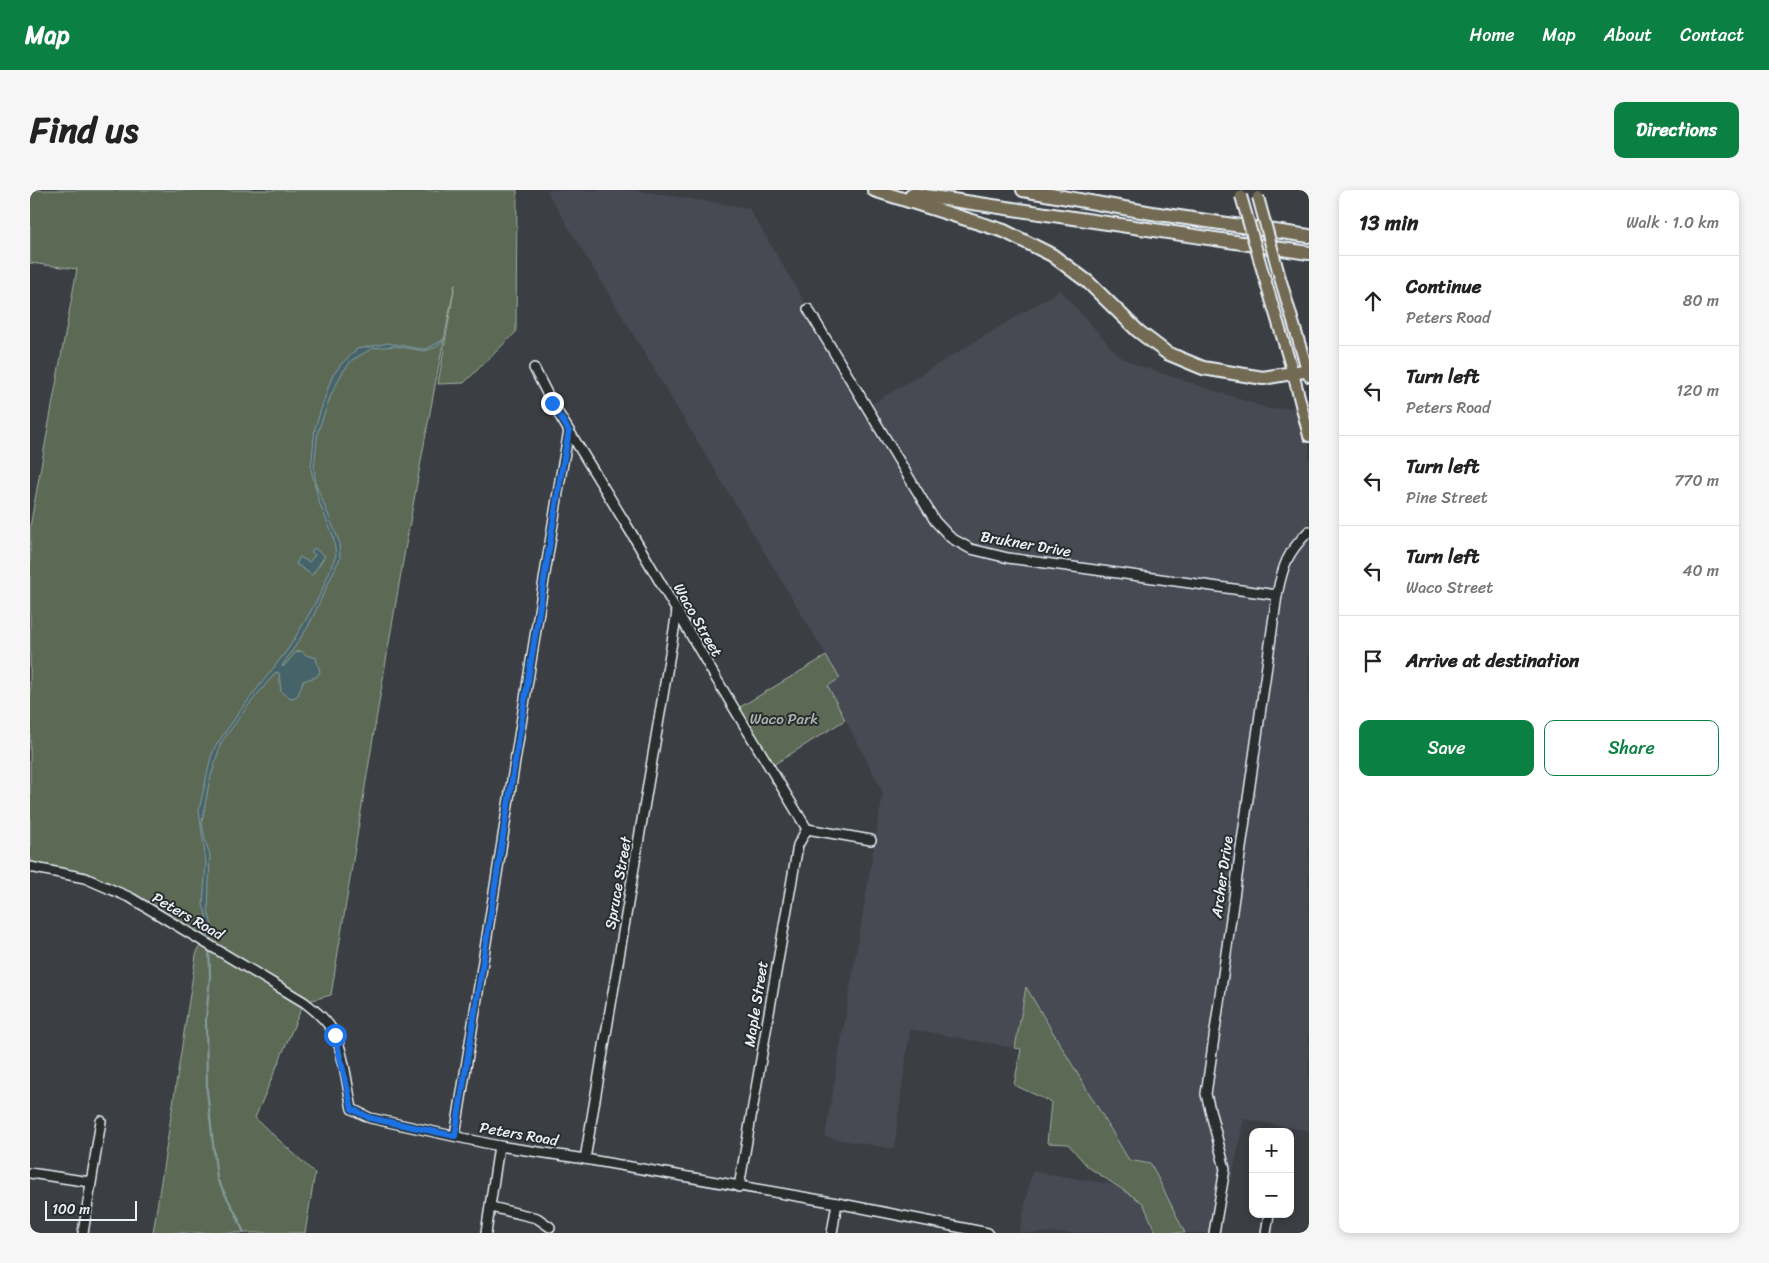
<!DOCTYPE html>
<html lang="en">
<head>
<meta charset="utf-8">
<style>
  :root { --surface:#fff; --page:#f6f6f6; --text:#222; --muted:#767676; --line:#e0e0e0; --accent:#0b8043 }
  body { margin:0; font-family:Sriracha,sans-serif; background:var(--page); color:var(--text) }
  .controls { position:absolute; right:15px; bottom:15px; display:grid; overflow:hidden; border-radius:10px; box-shadow:0 2px 8px #0003 }
  .controls button { width:45px; height:45px; display:grid; place-items:center; padding:0; border:0; border-bottom:1px solid var(--line); background:var(--surface); color:var(--text); font:25px sans-serif }
  .scale { position:absolute; left:15px; bottom:12px; width:92px; box-sizing:border-box; padding-left:5px; border:2px solid #e8f1f8; border-top:0; font-size:14px; line-height:18px; white-space:nowrap; color:#e8f1f8; -webkit-text-stroke:4px #2a2d2e; paint-order:stroke }
  .stop { position:absolute; width:15px; height:15px; margin:-11px; border:4px solid #1a73e8; border-radius:50%; background:#fff }
  .stop.end { background:#1a73e8; border-color:#fff; box-shadow:0 1px 5px #0008 }
  .list { margin:0; padding:0; list-style:none }
  h2 { display:flex; justify-content:space-between; align-items:center; height:65px; margin:0; padding:0 20px; font-size:21px }
  h2 small { font-size:16px; font-weight:400; color:var(--muted) }
  .list li { display:grid; grid-template-columns:32px 1fr auto; gap:15px; align-items:center; box-sizing:border-box; height:90px; padding:0 20px; border-top:1px solid var(--line) }
  .list b { display:block; font-size:19px; white-space:nowrap }
  .list p { margin:0; font-size:16px; white-space:nowrap; color:var(--muted) }
  .list em { font-size:16px; font-style:normal; color:var(--muted) }
  .actions { display:flex; gap:10px; padding:15px 20px }
  .actions a { flex:1; padding:11px 0; border:1px solid var(--accent); border-radius:10px; text-align:center; font-size:18px; color:var(--accent) }
  .actions .main { background:var(--accent); color:#fff }
  .icon { flex:none; width:28px; height:28px; fill:none; stroke:currentColor; stroke-width:2; stroke-linecap:round; stroke-linejoin:round }
  .map { position:relative; flex:none; width:1279px; height:1043px; overflow:hidden; border-radius:10px }
  header { display:flex; align-items:center; gap:30px; box-sizing:border-box; height:70px; padding:0 25px; background:var(--accent); color:#fff }
  header strong { font-size:24px }
  nav { display:flex; gap:28px; margin-inline-start:auto; font-size:18px }
  .intro { display:flex; align-items:center; justify-content:space-between; box-sizing:border-box; height:120px; padding:0 30px }
  h1 { margin:0; font-size:35px }
  .button { padding:12px 22px; border-radius:10px; background:var(--accent); color:#fff; font-size:18px; font-weight:700 }
  main { display:flex; gap:30px; padding:0 30px }
  aside { flex:1; background:var(--surface); border-radius:10px; box-shadow:0 2px 8px #0003 }
  .map>svg:first-child { display:block }
</style>
</head>
<body>
<header>
<strong>Map</strong>
<nav><a>Home</a><a>Map</a><a>About</a><a>Contact</a></nav>
</header>
<div class="intro"><h1>Find us</h1><a class="button">Directions</a></div>
<main>
<div class="map">
<svg width="1279" height="1043" viewBox="0 0 1279 1043">
  <rect width="100%" height="100%" fill="#3b3e43"/>
  <filter id="ink" filterUnits="userSpaceOnUse"><feTurbulence type="fractalNoise" baseFrequency=".02" numOctaves="2"/><feDisplacementMap in="SourceGraphic" scale="10" xChannelSelector="R" yChannelSelector="G"/><feConvolveMatrix kernelMatrix="1 2 1 2 8 2 1 2 1" color-interpolation-filters="sRGB"/></filter>
  <g filter="url(#ink)">
    <g fill="#474a52">
      <path d="M516,0H603L719,18L837,217L1030,100L1090,167L1107,175L1240,219L1272,217L1279,215V941L1214,929L1202,988L1194,987L1184,1043H1155L1121,974L1099,970L996,798L985,858L880,839L864,959L795,947L853,602L798,496L810,488Z"/>
      <path d="M1002,981L1086,995L1113,1013L1126,1043H989Z"/>
    </g>
    <g fill="#5b6b54" stroke="#a2aea6">
      <path d="M0,0H487L486,142L434,193L408,194L425,94C377,330 340,568 301,805L274,812L225,928L285,983L275,1043H123L166,765L172,750L55,688L0,677V337L47,79L0,73Z"/>
      <path d="M796,466L810,488L798,496L815,530L740,577L705,520Z"/>
      <path d="M996,797L1099,970L1121,974L1155,1043H1126L1113,1013L1058,977L1038,954L1017,953L1021,912L984,895L991,859L985,858Z"/>
    </g>
    <g fill="#47646b" stroke="#879ca3">
      <path d="M416,148L406,157L395,161L364,156L343,158L322,170L312,183L301,205L288,241L284,278L286,295L309,351L310,368L278,437L252,476L253,477L266,462L271,461L276,465L286,468L290,482L286,487L273,491L268,505L264,508L259,507L251,502L249,483L246,482L217,517L191,553L179,593L172,632L175,650L180,665L178,721L183,739L182,749L179,748L174,741L177,727L173,715L176,673L169,620L181,567L185,557L210,521L258,459L274,433L291,403L306,365L303,345L289,312L281,279L285,238L299,195L303,185L312,173L327,159L358,153L391,159H397Z"/>
      <path d="M284,358L295,366L282,385L266,374L270,367L279,372L285,365L281,362Z"/>
    </g>
    <g fill="none" stroke-linecap="round" stroke-linejoin="round">
      <path stroke="#879ca3" stroke-width="2" d="M179,757L180,786L176,829L177,901L187,989L207,1026L214,1043"/>
      <defs>
        <g id="minor">
          <path d="M778,119L905,331L921,348L941,359L978,368L1247,405"/>
          <path d="M504,178L522,213L602,344L687,490L777,639L841,650"/>
          <path d="M0,677L55,688L101,708L274,812C286,821 297,830 304,843C313,858 318,900 322,919L340,928L469,956L555,969L807,1013L958,1043"/>
          <path d="M425,946L531,284L539,241"/>
          <path d="M555,969L647,422"/>
          <path d="M0,983L60,992"/>
          <path d="M709,997L768,655L777,639"/>
          <path d="M461,1017L507,1028L520,1037"/>
          <path d="M53,1043L71,931"/>
          <path d="M456,1043L469,956"/>
          <path d="M802,1043L807,1013"/>
          <path d="M1184,1043L1195,979L1176,904L1247,405C1253,375 1257,363 1279,341"/>
          <path d="M1236,1043L1239,1024"/>
        </g>
        <g id="major">
          <path d="M1234,86L1263,183L1279,246"/>
          <path d="M1250,88L1279,186"/>
        </g>
        <g id="highway">
          <path d="M844,0L974,41L1022,65L1058,92L1108,141L1137,163L1173,178L1233,188L1279,180"/>
          <path d="M993,0L1122,23L1279,46"/>
          <path d="M882,4L1279,63"/>
        </g>
      </defs>
      <use href="#minor" stroke="#e8f1f8" stroke-width="12"/>
      <use href="#major" stroke="#e8f1f8" stroke-width="14"/>
      <use href="#highway" stroke="#e8f1f8" stroke-width="16"/>
      <use href="#minor" stroke="#2a2d2e" stroke-width="9"/>
      <use href="#major" stroke="#736b52" stroke-width="10"/>
      <use href="#highway" stroke="#736b52" stroke-width="12"/>
      <defs>
        <g id="major-bridge">
          <path d="M1211,6L1234,86"/>
          <path d="M1228,7L1250,88"/>
        </g>
      </defs>
      <use href="#major-bridge" stroke="#e8f1f8" stroke-width="14" stroke-linecap="butt"/>
      <use href="#major-bridge" stroke="#736b52" stroke-width="10"/>
    </g>
  </g>
  <g fill="none" stroke-linecap="round" stroke-linejoin="round" filter="url(#ink)">
    <path stroke="#1a73e8" stroke-width="6" d="M305,845L322,919L340,928L425,946L531,284L539,241L522,213"/>
  </g>
  <g text-anchor="middle" dominant-baseline="central" stroke-width="4" stroke-linejoin="round" paint-order="stroke">
    <g font-size="15" fill="#e8f1f8" stroke="#2a2d2e">
      <text transform="translate(996 354) rotate(10)">Brukner Drive</text>
      <text transform="translate(668 430) rotate(60)">Waco Street</text>
      <text transform="translate(1192 687) rotate(-82)">Archer Drive</text>
      <text transform="translate(588 693) rotate(-80)">Spruce Street</text>
      <text transform="translate(158 726) rotate(30)">Peters Road</text>
      <text transform="translate(726 814) rotate(-81)">Maple Street</text>
      <text transform="translate(489 944) rotate(10)">Peters Road</text>
    </g>
    <g font-size="15" fill="#a9b5ae" stroke="#2a2d2e">
      <text x="754" y="529">Waco Park</text>
    </g>
  </g>
</svg>
<div class="controls">
<button>+</button>
<button>−</button>
</div>
<div class="scale">100 m</div>
<div class="stop" style="left:305px;top:845px"></div>
<div class="stop end" style="left:522px;top:213px"></div>
</div>
<aside>
<h2>13 min<small>Walk · 1.0 km</small></h2>
<ul class="list">
<li><svg class="icon" aria-label="ahead" viewBox="0 0 24 24"><path d="M12 20V5M6 11l6-6 6 6"/></svg><div><b>Continue</b><p>Peters Road</p></div><em>80 m</em></li>
<li><svg class="icon" aria-label="left" viewBox="0 0 24 24"><path d="M17 20v-9H6M10 6l-5 5 5 5"/></svg><div><b>Turn left</b><p>Peters Road</p></div><em>120 m</em></li>
<li><svg class="icon" aria-label="left" viewBox="0 0 24 24"><path d="M17 20v-9H6M10 6l-5 5 5 5"/></svg><div><b>Turn left</b><p>Pine Street</p></div><em>770 m</em></li>
<li><svg class="icon" aria-label="left" viewBox="0 0 24 24"><path d="M17 20v-9H6M10 6l-5 5 5 5"/></svg><div><b>Turn left</b><p>Waco Street</p></div><em>40 m</em></li>
<li><svg class="icon" aria-label="arrive" viewBox="0 0 24 24"><path d="M6 21V4h12l-3 4 3 4H6"/></svg><div><b>Arrive at destination</b></div></li>
</ul>
<div class="actions"><a class="main">Save</a><a>Share</a></div>
</aside>
</main>
</body>
</html>
